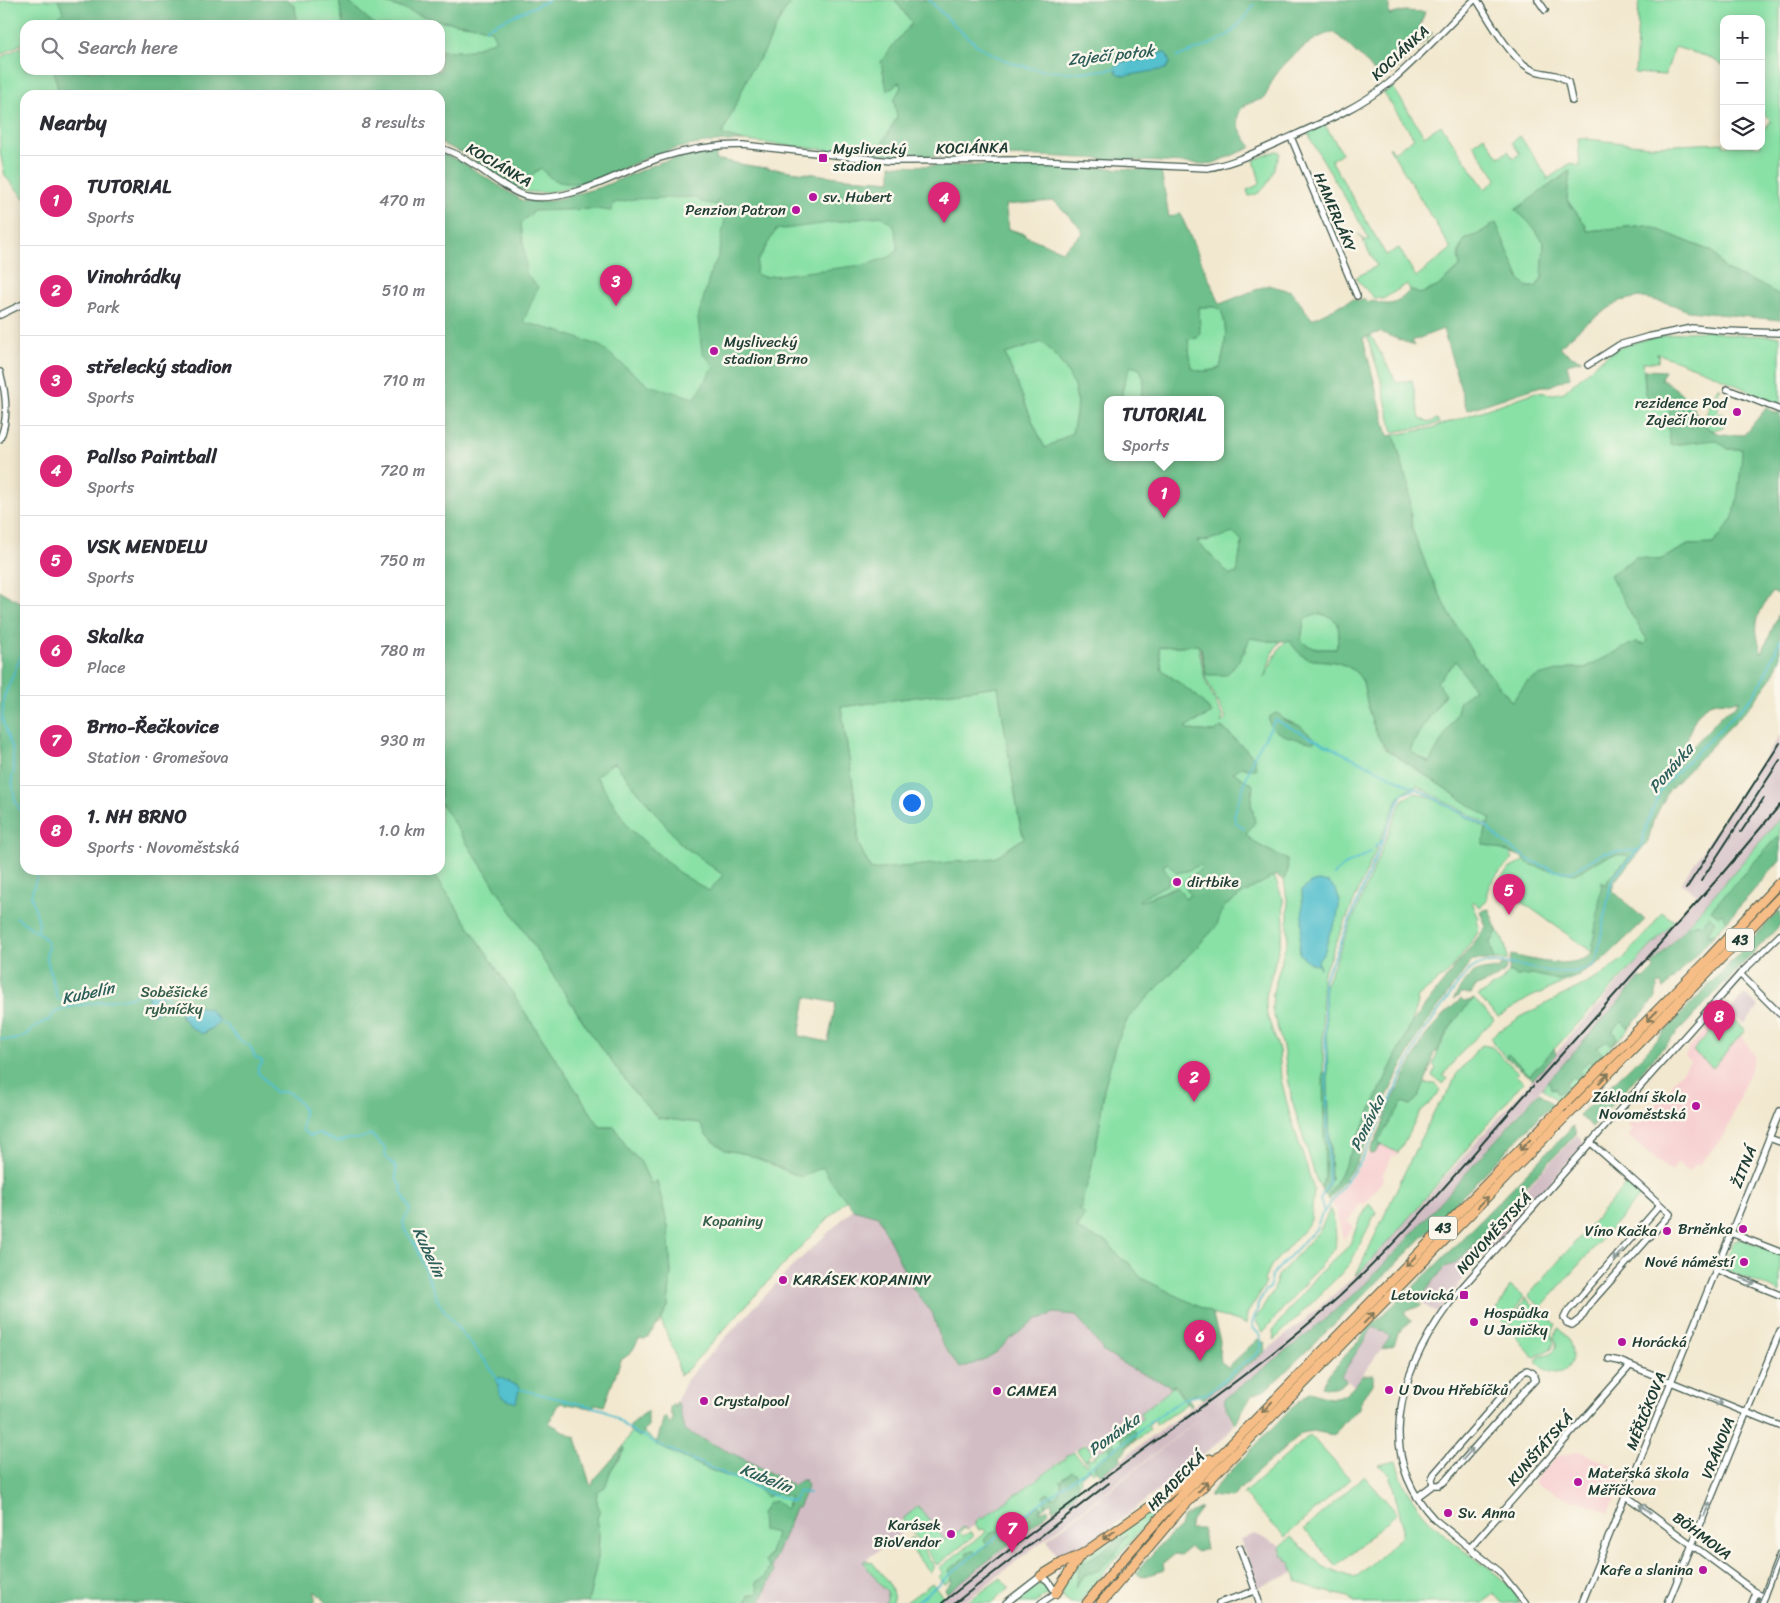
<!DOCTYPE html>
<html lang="en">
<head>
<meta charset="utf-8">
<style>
  :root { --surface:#fff; --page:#f2f2f3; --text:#2b2b33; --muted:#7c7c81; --line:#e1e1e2; --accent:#db2777 }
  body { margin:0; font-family:Sriracha,sans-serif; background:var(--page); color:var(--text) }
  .controls { position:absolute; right:15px; top:15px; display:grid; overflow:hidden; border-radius:10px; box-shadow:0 2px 12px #0003 }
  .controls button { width:45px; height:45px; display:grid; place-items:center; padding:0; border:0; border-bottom:1px solid var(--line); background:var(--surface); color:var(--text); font:25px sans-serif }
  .you { position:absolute; left:911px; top:802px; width:18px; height:18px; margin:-12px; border:4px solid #fff; border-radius:50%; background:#1a73e8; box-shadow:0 0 0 8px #1a73e833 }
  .badge { display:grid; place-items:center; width:32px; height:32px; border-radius:50%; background:var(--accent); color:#fff; font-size:16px; font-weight:700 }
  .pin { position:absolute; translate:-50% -41px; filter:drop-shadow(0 1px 2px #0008) }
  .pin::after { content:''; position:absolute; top:26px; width:18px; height:15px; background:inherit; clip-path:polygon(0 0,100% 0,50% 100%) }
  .popup { position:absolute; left:1104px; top:396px; width:120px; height:65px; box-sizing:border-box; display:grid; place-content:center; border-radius:10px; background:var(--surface); filter:drop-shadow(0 1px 4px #0005); font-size:16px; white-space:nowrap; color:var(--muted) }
  .popup b { font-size:19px; color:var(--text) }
  .popup::after { content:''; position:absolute; left:50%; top:100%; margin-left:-10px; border:10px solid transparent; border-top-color:var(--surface) }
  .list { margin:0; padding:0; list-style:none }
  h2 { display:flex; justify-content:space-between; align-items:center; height:65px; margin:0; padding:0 20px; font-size:21px }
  h2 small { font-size:16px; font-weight:400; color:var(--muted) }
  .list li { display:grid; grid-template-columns:32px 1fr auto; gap:15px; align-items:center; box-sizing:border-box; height:90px; padding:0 20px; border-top:1px solid var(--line) }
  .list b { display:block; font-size:19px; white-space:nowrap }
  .list p { margin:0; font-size:16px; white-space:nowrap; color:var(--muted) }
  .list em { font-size:16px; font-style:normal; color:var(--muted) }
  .icon { flex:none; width:28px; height:28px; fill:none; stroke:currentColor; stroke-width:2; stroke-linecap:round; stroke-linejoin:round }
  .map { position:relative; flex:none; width:1780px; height:1603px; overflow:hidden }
  .search { position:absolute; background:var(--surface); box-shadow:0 2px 12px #0003; left:20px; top:20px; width:425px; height:55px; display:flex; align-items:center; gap:12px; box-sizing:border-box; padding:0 18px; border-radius:15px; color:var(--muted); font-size:19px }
  .panel { position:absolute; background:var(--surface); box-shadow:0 2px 12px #0003; left:20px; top:90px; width:425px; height:785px; border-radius:15px }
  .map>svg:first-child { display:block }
</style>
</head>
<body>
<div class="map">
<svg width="1780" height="1603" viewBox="0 0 1780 1603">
  <rect width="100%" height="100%" fill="#fbf7ec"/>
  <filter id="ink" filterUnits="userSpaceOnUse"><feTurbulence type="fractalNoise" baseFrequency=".02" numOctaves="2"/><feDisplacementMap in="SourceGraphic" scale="10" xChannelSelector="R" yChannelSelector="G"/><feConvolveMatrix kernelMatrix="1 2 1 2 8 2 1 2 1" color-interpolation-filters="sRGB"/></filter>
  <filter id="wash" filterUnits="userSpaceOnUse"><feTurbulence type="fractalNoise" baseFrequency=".0096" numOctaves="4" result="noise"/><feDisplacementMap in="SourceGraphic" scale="20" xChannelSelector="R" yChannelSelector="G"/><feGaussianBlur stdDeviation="1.12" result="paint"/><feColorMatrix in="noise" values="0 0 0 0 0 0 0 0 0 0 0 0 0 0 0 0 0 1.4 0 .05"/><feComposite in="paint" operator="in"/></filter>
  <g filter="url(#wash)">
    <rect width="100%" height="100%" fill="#f2e8cf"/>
    <g fill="#f7cfd0">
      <path d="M1723,1010L1746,1030L1742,1036L1755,1056L1726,1133L1698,1166L1695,1164L1688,1172L1678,1163L1671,1172L1628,1136L1633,1130L1628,1126L1633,1121L1638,1125L1673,1085L1672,1083L1690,1062L1685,1056L1689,1048Z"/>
      <path d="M1377,1142L1398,1153L1397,1156L1393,1155L1382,1175L1385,1177L1365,1204L1361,1202L1348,1221L1353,1225L1352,1229L1343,1239L1336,1209L1332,1203Z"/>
      <path d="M1579,1451L1626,1471L1609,1513L1577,1500L1576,1502L1569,1499L1564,1497V1496L1535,1484V1480L1555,1457Z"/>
    </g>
    <g fill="#d2bdc5">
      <path d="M1780,735V819L1727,880L1399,1248L1364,1285L1309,1333L963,1603H934L1087,1485L1248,1365L1301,1323L1355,1276L1390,1239L1697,895L1681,883Z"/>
      <path d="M1745,994L1759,1007L1744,1024L1729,1011Z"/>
      <path d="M1577,1135L1585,1143L1462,1281L1438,1312L1436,1313L1430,1309L1418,1298L1447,1266L1457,1263L1502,1212Z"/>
      <path d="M853,1209L878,1216L912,1287L933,1315L942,1344L997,1352L1010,1339L1039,1318L1040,1319L1054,1313L1076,1315L1102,1349L1132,1369L1171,1386V1390L1140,1413L1143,1418L1094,1455L1085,1443L968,1530L962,1527L959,1532L945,1541L940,1533L904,1518L898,1523L904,1531L867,1559L887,1585L890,1597L886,1603H756L801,1480L793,1486L752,1463L684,1430L679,1407L676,1402L687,1380L697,1368L792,1267Z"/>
      <path d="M1373,1327L1383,1331L1390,1337L1354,1386L1341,1376Z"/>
      <path d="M1223,1400L1234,1425L1225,1437L1084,1549L1061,1561L1047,1540Z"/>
      <path d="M1255,1534L1283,1547L1296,1572L1257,1588L1240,1539Z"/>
    </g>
    <g fill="#89e1a6" stroke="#548f6d" fill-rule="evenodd">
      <path d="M5,0H58L64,12L49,25H25V42L0,55V2Z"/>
      <path d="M286,0H339L343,25H297L295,6Z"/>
      <path d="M346,0H377L436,20L471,25L491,30L497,40L468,51H440V25H375Z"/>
      <path d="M793,0H895L912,23L894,44L887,90L900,82L901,87L894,100L897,117L876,155L744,141L722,135L751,70L763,54L782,15Z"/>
      <path d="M1639,0H1780V295L1757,283L1725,270L1713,252L1647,225L1587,231L1586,226L1567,200L1569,171L1516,210L1528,221L1544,242L1542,278L1536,287H1527L1520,280L1495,223L1461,245L1458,256L1460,267L1437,287L1420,294L1410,290L1407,284L1383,299L1374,298L1355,278L1377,266L1359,234L1364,241L1368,239L1370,241L1369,238L1310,138L1311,135L1309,136L1307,133L1325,125L1342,153L1331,160L1386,255L1399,248L1416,277L1451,249L1389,147L1390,146L1394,152L1414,138L1383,92L1385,91L1386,92L1393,87L1424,136L1441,125L1485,189L1497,179L1473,144L1484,136L1499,157L1508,151L1513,158L1520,154L1512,142L1520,136L1548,178L1546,180L1571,163L1580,167L1578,138L1649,146L1724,143V146H1761V133L1771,121L1761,111V19H1724V66L1709,57L1675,47L1665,75L1635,73Z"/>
      <path d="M25,45V70H54L59,95H25V199L5,176L0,152V58Z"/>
      <path d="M1276,151H1279L1280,154C1273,170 1269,194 1249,196L1247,190L1258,185L1260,182L1254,160Z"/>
      <path d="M721,160L751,166L844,178L895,181L1004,205L1009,229L1025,234L657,488L440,251L531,209Z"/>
      <path d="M541,168C559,186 569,182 592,181C570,188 546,196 523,191L529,177Z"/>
      <path d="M1199,307H1215L1221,310C1229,332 1225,347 1220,368C1210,371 1199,374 1191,367L1188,339L1197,338Z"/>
      <path d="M1709,331L1733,335L1780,336V406L1711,373L1656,353L1659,356L1658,362H1643L1646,401L1675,396L1694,442L1716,439L1728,449H1742C1743,460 1738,511 1732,519C1727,528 1719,536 1713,544L1688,545L1660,560L1636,557L1611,574L1633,617L1648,641L1644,644H1638L1636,642L1585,668H1570L1527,682L1512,702L1473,654L1449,613L1429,573L1412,529L1409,489L1394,435L1432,428L1536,392L1554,394L1564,392L1604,357L1622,346L1647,339L1684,332Z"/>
      <path d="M1371,336L1397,383L1412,380L1420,419L1431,422L1437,419L1439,423L1428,426L1393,432L1380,377L1368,339V337Z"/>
      <path d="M1042,342C1054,353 1072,373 1075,390C1079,404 1075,419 1072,433L1045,448L1034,425L1005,354Z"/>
      <path d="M1130,366L1140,369L1144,380L1141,399H1121L1124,382Z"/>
      <path d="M1718,387L1721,389L1718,392L1719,393L1715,404L1719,406L1717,412L1724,415L1722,421L1725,422L1723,427L1711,431L1703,422Z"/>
      <path d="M1234,532L1242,541L1237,573L1230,575L1196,541H1205Z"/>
      <path d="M1314,614L1329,616L1338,623L1339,637L1336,649C1322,649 1312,650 1301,641L1304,620Z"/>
      <path d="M1249,637L1268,641H1280L1274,650L1264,678L1280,647L1286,641H1290C1294,646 1298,653 1303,656C1310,661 1319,660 1327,661C1341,662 1356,668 1363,682C1368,706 1371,731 1387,750L1491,819L1488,825L1417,786L1407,790L1399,796L1322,976L1325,1176L1321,1188L1316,1179L1292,1101L1283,1047L1272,1009L1273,992L1288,937V905L1284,880L1288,870L1287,860L1255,843L1246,835L1255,822L1251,802L1253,785L1233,772L1242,767L1248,769L1255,758L1222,727L1215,732L1189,730L1186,727L1212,713L1198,697L1162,670L1158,647L1198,645L1205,680L1223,718L1221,723L1226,718L1206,679L1200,647L1206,675L1245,652ZM1280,715L1283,719L1300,726L1310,742L1277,732Z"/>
      <path d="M1456,661L1474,689L1460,701L1456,715L1430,763L1410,751L1418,734L1445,694L1437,682Z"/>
      <path d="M998,686L1020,825L1024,838L994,858L871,870L858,843V818L841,707Z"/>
      <path d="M614,762L681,844L723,875L709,891L678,872L629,828L596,776Z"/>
      <path d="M1414,793C1433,795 1464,816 1482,826L1486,829L1483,844L1509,852L1513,858C1503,871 1484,882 1487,901L1480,907L1475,902H1472L1479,919L1476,922L1479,928L1477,934L1452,969L1417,998L1418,1003L1411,1024L1344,1167L1327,1197L1325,1195L1331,1178L1325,986L1402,800Z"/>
      <path d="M440,802L594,1038L638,1097L658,1118L700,1123L706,1135L725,1150L747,1154L801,1177L823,1167L831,1181L846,1200L785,1263L686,1371L680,1375L675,1353L661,1321L668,1307L671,1273L668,1227L657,1181L651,1184L640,1161L628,1150L615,1127H600L432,870H440Z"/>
      <path d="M1780,819V836L1775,839L1711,910L1722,913L1727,921L1714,935L1707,933L1715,922L1689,928L1686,927Z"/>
      <path d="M1617,854L1627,855L1629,857L1609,878L1606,885L1603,882L1592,952L1500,886V879L1509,869L1526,860C1533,868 1573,875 1582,870C1595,863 1602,856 1617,854Z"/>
      <path d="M1168,863L1186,871L1200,865L1203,868L1186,880L1190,895L1185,898L1180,890L1174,887L1141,901H1139L1140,899L1168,884L1170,877L1163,866Z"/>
      <path d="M1274,876L1283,899L1284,928L1266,996V1006L1267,1015L1279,1050L1281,1079L1289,1112L1314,1190L1311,1219L1307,1226L1271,1266L1264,1280L1265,1282V1285L1247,1314L1246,1324L1235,1320L1215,1315L1141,1278L1129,1263L1119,1257L1109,1243L1076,1230L1081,1223L1077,1209L1082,1208L1083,1196L1089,1179L1099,1130L1104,1089L1115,1046L1128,1018L1216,927L1224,907L1242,894Z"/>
      <path d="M1662,912L1674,921C1627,974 1577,1023 1530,1075L1509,1055L1507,1058L1494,1045L1491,1038L1498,1030L1499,1031L1524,1015L1597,978L1623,959L1653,925Z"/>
      <path d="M1496,928L1505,944L1508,960H1494L1490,942V940H1493L1497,931Z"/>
      <path d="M1509,972L1517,976L1533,974L1559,980L1578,976L1529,998L1498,1017L1478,996L1502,981Z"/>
      <path d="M1474,999L1494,1020L1462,1051L1443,1076L1447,1079L1443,1084L1432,1076L1436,1068L1433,1065C1441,1040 1455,1017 1474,999Z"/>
      <path d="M1726,1013L1745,1030L1713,1068L1693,1051Z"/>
      <path d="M1621,1021L1629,1028L1603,1055L1597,1048L1607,1041L1611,1045L1613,1034L1612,1033L1615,1027Z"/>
      <path d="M1482,1045L1492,1047L1519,1073L1515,1074L1523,1082L1395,1234L1356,1276L1416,1148H1418L1419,1146L1418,1144L1436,1108L1450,1090L1456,1075L1475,1053L1474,1052Z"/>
      <path d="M1588,1060L1595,1064L1558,1101L1542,1088L1549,1080L1551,1088L1569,1087L1565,1084Z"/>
      <path d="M1423,1083L1435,1084L1441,1090L1432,1101L1420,1112L1398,1153L1377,1142L1403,1101L1410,1105L1419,1097Z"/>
      <path d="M1628,1182L1642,1194L1541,1307L1528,1296Z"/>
      <path d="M1369,1204L1376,1212L1351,1262L1338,1277L1274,1340L1273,1330L1317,1275L1349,1246L1359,1221Z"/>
      <path d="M1330,1209C1335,1222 1337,1235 1335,1248L1263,1332L1257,1323L1256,1318L1273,1292L1278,1276L1320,1230Z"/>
      <path d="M1741,1239L1780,1254V1293L1769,1287L1722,1269L1734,1241Z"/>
      <path d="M1510,1286L1523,1297L1507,1327L1496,1312Z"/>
      <path d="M1525,1298L1556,1324L1552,1333L1554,1343L1552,1348L1535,1357H1533L1509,1328L1516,1317L1519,1315V1310Z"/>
      <path d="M1559,1328C1587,1353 1565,1393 1536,1361L1539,1357C1548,1353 1562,1352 1554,1337Z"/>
      <path d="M1171,1386H1174L1186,1403L1185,1405L1156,1425L1155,1420L1148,1426L1150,1430L1126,1447L1136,1439L1123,1443L1096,1464L1094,1468L1096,1470L1093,1472L1090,1468L1080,1477L1081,1481L1077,1484L1075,1479L1076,1474L1072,1471L1061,1480V1489L1056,1497H1051L1045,1505H1047L1040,1511L1039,1505L1013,1524L1004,1525L998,1532L996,1531L992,1534L988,1545L976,1554L966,1557L950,1570L951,1580L944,1584L938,1577L943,1574L939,1568L986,1532L984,1529L979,1530L975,1525L977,1523L976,1521L980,1517L982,1519L1065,1459L1066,1456L1074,1452L1082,1463L1084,1462L1087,1465L1088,1462L1087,1459L1084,1461L1077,1450L1082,1446L1087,1445L1093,1454H1090L1087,1459L1096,1457L1094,1456L1143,1418L1139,1414L1169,1391Z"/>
      <path d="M631,1432L640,1437L643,1432L657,1442L656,1445L710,1470L755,1486L766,1497L776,1492L790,1497C788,1504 785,1509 782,1516C777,1531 774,1548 765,1562L769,1566L759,1593L749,1595L746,1603H588L598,1558L599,1534L597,1517L600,1510C597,1505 595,1497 598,1491L605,1487L610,1472L624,1451L623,1447Z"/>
      <path d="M1310,1435L1350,1479L1285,1537L1243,1494Z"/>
      <path d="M1396,1461C1409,1510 1441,1533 1480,1562C1494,1572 1513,1586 1520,1603H1502L1494,1594L1483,1603H1355L1348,1597L1319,1590L1297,1582L1290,1562L1287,1561L1285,1556H1283L1280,1547L1291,1537L1324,1567L1355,1578L1385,1552L1402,1535V1523L1390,1474L1378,1465Z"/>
      <path d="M1364,1476L1397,1513L1336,1566L1304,1529Z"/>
      <path d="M1169,1498L1120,1553L1079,1603H1071L1063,1597L1062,1588L1080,1561Z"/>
      <path d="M918,1506L945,1540L959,1532L962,1527L968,1530L964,1528L960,1533L963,1536L970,1532L973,1534V1537L937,1565L903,1519Z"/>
      <path d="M913,1537L933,1564V1569L929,1572L906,1542Z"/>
      <path d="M866,1560L869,1563L872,1562C881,1574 896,1587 893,1603H884L887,1600V1591L884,1588H883L863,1562Z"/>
      <path d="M1001,1578L1009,1588L992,1603H966Z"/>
      <path d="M932,1583L943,1596L934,1603H905Z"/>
      <path d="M1044,1583L1050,1588L1048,1594L1035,1603H1012L1040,1584Z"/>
    </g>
    <g fill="#6ebf8b" stroke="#467e60" fill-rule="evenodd">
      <path d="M58,0H286L295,6L297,25H49L63,12Z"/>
      <path d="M339,0H346L375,25H343Z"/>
      <path d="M377,0H793L782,15L763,54L751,70L722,135L744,141C715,140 685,145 657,154C630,163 581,195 552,179C548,176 544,171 541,168L529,177L523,191L463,153L440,143V95H59L54,70H440V51H468L496,40L491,30L471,25L436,20Z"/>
      <path d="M895,0H1389V15L1404,11L1425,12L1418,31L1433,33L1387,78L1381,81L1366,62L1335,33C1318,31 1284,62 1275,76C1270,83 1269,91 1264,98C1258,101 1251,102 1246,105C1229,116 1242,134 1251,146L1250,148L1214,163L1205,164L1041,156L949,157L876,155L897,117L894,100L901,87L899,82L887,91L881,62L894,44L912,23Z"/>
      <path d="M716,150V160L751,166L844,178L891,181V165L933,166L1040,164L1161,171L1169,217L1180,213L1220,304L1268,285L1291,291L1312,319L1353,299L1359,301L1365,299L1366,302H1369L1371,300C1390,308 1397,304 1410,290L1420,294L1437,287L1460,267C1458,255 1459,247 1466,238L1477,235L1496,223L1520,280L1527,287H1536L1542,278L1544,242L1528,221L1515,210L1570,171L1567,200L1586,226L1587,231L1647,225L1713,252L1725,270L1757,283L1780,295V320L1688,311L1668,303L1639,297L1620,301L1585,324L1559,347L1571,356L1582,360L1567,364L1570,377L1550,386H1541L1467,410L1443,329L1412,341L1415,346L1380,332L1363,338L1388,436L1394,435L1409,489L1412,529L1429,573L1449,613L1473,654L1512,702L1527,682L1538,676L1570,668H1585L1637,641L1638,644H1644L1648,641L1633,617L1610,575L1636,557L1660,560L1688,545L1713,544C1719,536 1727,528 1732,519C1737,511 1742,460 1742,449H1728L1716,440L1671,445C1666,425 1667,415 1675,397L1646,401L1644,370L1665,371L1661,379C1669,384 1677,389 1683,395C1694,405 1699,425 1713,431C1722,436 1734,434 1744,435L1767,407L1774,413L1780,412V596L1772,592C1756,616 1752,625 1762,653L1780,611V658L1771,679L1752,704L1669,790L1653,821L1648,841L1614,882L1612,890L1645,920L1603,960L1578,976L1559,980L1533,974L1517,976L1509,972L1511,955C1536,960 1563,969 1588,957L1592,952L1602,882L1606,885L1609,878L1629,857L1627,855C1599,853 1597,864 1574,874L1544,869L1529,864L1520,856L1483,844L1486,829L1491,819L1388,750C1371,731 1368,706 1363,682C1356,668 1341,662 1327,661C1319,660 1310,661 1303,656C1298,653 1293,646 1290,641H1268L1250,638C1243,654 1239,663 1226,675H1206L1201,648L1197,645L1159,647L1162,670L1198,697L1212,713L1186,727L1188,730L1215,732L1221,727L1255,758L1256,769H1248L1242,767L1233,772L1253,785L1251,802L1255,822L1246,835L1255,843L1287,860L1288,870L1284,880L1277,876H1274L1242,894L1224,907L1216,927L1128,1018L1115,1046L1104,1089L1099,1130L1089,1179L1083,1196L1082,1208L1078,1209L1085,1215L1076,1229L1109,1243L1119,1257L1129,1263L1141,1278L1212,1313L1220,1341L1219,1355L1220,1361L1228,1367L1258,1339L1265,1343L1266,1351L1203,1399L1197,1394L1188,1398L1192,1404L1191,1406H1189L1175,1385L1171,1386L1132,1369L1102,1351V1349L1076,1315L1054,1313L1040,1319L1039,1318L1010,1339L997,1352L982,1361L960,1368L942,1344L933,1315L912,1287L878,1216L853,1209L831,1181L823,1167L801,1177L747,1154L725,1150L706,1135L700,1123L659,1118L638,1097L594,1038L440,802V153L460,161L523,201H551L601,187L661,162ZM695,197L701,202L717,205L718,200L723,203V208L725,219L718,257L711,271L698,318L702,352L714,366L695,398L648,385L600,346L561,332L523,322L538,287L527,275L521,223L534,211L596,209L611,211L614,203L635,199ZM1054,201L1078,225L1083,233L1062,251L1009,229L1005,205ZM881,216L894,225L898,250L890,257L864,265L764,277L756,274L757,262L776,230ZM1199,307H1215L1221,310C1229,332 1225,347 1220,368C1210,371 1199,374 1191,367L1188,339L1197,338L1200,333ZM1042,342C1054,353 1071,373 1075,390C1079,404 1075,419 1072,433L1045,448L1034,425L1005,354ZM1131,366L1140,369L1144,380L1141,399H1220V457H1108V399H1121L1124,382ZM1234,533L1242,541L1237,573L1230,575L1197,541H1205ZM1314,614L1329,616L1338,623L1339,637L1336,649C1322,649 1312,650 1301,641L1304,620ZM1456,661L1474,689L1460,701L1456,715L1429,763L1410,751L1418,734L1445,694L1437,682ZM998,686L1020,825L1024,838L994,858L871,870L858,843V818L841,707ZM1740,700L1734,707L1724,713L1683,757L1681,755C1690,738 1692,705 1717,702C1726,700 1729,704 1740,700ZM614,762L681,844L723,875L709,891L678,872L629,828L596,776ZM1167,863L1177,873L1186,871L1200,865L1202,868L1186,880L1184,884L1190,895L1185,898L1177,887L1141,901H1139L1140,899L1168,884L1170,877L1163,866ZM806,997L836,1003L828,1042L799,1036Z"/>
      <path d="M0,591L25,605V870H432L600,1127H615L628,1150L640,1161L651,1184L657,1181L668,1227L671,1273L668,1307L661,1321L645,1340L639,1339L631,1353L621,1360L604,1406L596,1404L591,1408L561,1403L557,1406L549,1423L576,1438L590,1484L592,1486L594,1480L623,1447L624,1449L611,1470L605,1487L598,1491C595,1497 597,1505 600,1510L597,1517L599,1534L598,1558L588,1603H326L315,1591V1603H0ZM196,1006L217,1017L219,1020L218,1024L205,1033C194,1031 188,1024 180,1016L186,1008H190Z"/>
      <path d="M1276,713L1280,715L1283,720L1300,726L1315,739L1314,742C1301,741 1265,734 1269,717Z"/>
      <path d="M1780,836V860L1727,921L1722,913L1718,916L1711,910L1775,839Z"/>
      <path d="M1489,909L1497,931L1493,940H1491L1490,942L1494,960H1472L1418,1035L1383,1104L1356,1164L1329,1200L1327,1197L1344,1167L1411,1024L1486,927L1481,911Z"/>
      <path d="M1780,910V925L1655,1056L1592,1127L1579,1115L1642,1056Z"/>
      <path d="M1709,916L1716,922L1707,933L1708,935L1712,933L1714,935L1664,989L1661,984H1658L1656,991V998L1629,1028L1622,1021L1620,1024L1615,1027L1612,1033L1616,1034L1617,1040L1611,1046L1607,1041L1597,1047L1603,1055L1595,1064L1588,1061L1585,1065L1581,1068L1582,1074L1578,1079L1572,1077L1565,1084L1569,1088L1557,1094L1556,1088L1551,1089L1549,1080L1639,979H1644L1654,969L1652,965L1686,927H1690L1697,923L1701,925Z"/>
      <path d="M1502,965L1507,966L1506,971L1489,982L1476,986L1471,994H1461L1453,1000C1467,977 1471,968 1499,969Z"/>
      <path d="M1461,999L1464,1002L1474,999C1458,1014 1446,1032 1437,1052H1434L1431,1066L1419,1097L1410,1105L1403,1102L1378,1141L1381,1144L1377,1151L1374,1154H1371L1370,1151L1382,1126L1389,1107L1424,1038L1442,1016Z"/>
      <path d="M1554,1049L1556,1054L1533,1079L1507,1058L1508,1054L1530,1075Z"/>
      <path d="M1323,1073H1327L1331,1178L1325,1195L1321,1188L1325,1176Z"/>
      <path d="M1539,1092L1554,1105L1542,1114L1411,1249L1282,1375L1265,1390L1252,1395L1235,1424L1223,1400L1309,1333L1364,1285L1399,1248Z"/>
      <path d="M1573,1126L1576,1134L1501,1211L1502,1214L1457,1263L1445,1267L1418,1301L1422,1305L1404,1312L1411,1321L1398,1333L1394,1345L1382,1349L1390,1337L1383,1331L1373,1327L1341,1376L1346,1380C1339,1388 1331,1389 1321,1386L1325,1379L1371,1326L1431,1270Z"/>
      <path d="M1363,1375H1373V1383L1363,1397L1358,1410L1347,1419L1334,1435L1313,1431L1302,1433L1254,1475L1232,1498L1209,1496L1213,1490L1292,1407L1311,1392C1340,1404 1345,1398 1363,1375Z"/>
      <path d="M676,1402L679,1407L684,1430L752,1463L793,1486L801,1480H806L805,1482L808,1485L798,1508H795L771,1568L774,1572L760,1603H746L749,1595L759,1593L756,1582L764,1578L769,1567L765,1562L770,1554L776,1533L762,1530L761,1514L768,1503L776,1501L785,1509L788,1504L790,1497L777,1492L766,1497L755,1486L710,1470L656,1445L664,1417L667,1419L670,1424L674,1417L671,1415L670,1407L673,1404L675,1408Z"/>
      <path d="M646,1412H648V1426L640,1437L629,1431L631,1424Z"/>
      <path d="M1134,1429L1136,1435L1134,1437L1136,1439L1127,1445L1125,1452L1120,1455L1121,1460L1100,1475L1094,1468L1096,1463L1111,1452L1109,1447L1114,1443L1118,1447L1123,1443L1121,1437Z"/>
      <path d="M1072,1471L1076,1474C1075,1480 1078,1481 1078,1486C1078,1496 1062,1504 1055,1509H1052V1502L1045,1505L1044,1495L1049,1493L1051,1497H1056C1059,1492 1063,1486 1061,1480Z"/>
      <path d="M1039,1505L1042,1507L1039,1510L1041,1512L1048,1509L1049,1512L1041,1519L948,1592H946L945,1589L952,1581L949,1570L966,1557L967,1552L973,1550L976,1553L988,1545L984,1540C988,1533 994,1532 1000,1531L998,1528L1000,1526L1004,1525L1005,1521L1009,1519L1014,1524Z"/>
      <path d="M1201,1508L1192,1520L1189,1529H1202L1206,1549L1197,1552L1190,1547L1180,1555L1175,1554L1163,1564L1164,1570L1142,1577L1136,1573L1158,1547L1180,1527L1183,1517Z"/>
      <path d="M1128,1534L1114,1556L1099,1570L1082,1577L1075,1588L1079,1566Z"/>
    </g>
    <g fill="#54c0ce" stroke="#3a7e81">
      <path d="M1163,52L1167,54L1170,63L1166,69L1124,76L1117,73L1115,67L1121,62L1141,60Z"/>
      <path d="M1318,881L1329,883L1336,890L1340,901L1337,918L1330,932L1325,951L1318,960L1320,969L1318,965L1310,963L1300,954C1298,943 1301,934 1302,922C1303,912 1302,901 1302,890L1310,883Z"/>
      <path d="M150,987H160C164,996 161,1006 156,1014L148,1012L146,1009Z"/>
      <path d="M198,1006L209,1009L219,1020L218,1024L202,1034L190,1027L180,1014L185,1008H190Z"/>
      <path d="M500,1377L510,1383L520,1386L516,1403C507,1400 495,1397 499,1385L495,1380Z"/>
    </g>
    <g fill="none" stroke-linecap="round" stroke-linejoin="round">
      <g stroke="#54c0ce" stroke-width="2">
        <path d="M929,0C944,15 960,32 977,45C1018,74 1070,76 1118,68"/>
        <path d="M486,28L549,0"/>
        <path d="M1177,57C1194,50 1213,45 1228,35C1239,27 1246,15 1254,5"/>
        <path d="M24,649L4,696L2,719L12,748L14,770L12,778L15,801L25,820"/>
        <path d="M1244,829L1236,823L1234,815L1253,758L1275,720L1431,796L1489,828L1492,833L1511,848L1531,861L1556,871L1571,872L1603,853L1638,850"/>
        <path d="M1375,847L1382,840"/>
        <path d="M39,870L31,895L39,923L38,932L46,940L48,947L46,956L57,998L72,1006"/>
        <path d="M1334,875C1346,859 1357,863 1371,851"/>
        <path d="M16,917L37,932"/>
        <path d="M161,992L185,1010"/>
        <path d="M217,1022L225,1024L238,1039L250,1046L255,1057L262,1061V1064L258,1067V1073C266,1079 268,1086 275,1092H288C294,1098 305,1105 304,1115C303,1121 302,1124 303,1131L310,1136L319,1133L336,1142C341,1142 344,1139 349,1139C358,1139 362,1139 370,1134L385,1148L386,1158L396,1167V1179L402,1187L401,1191L410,1209L409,1213L403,1221C404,1229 408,1236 414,1243L439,1303L457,1327L489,1366L497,1378"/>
        <path d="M0,1039C5,1039 12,1041 17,1039C29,1035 36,1023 49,1020L55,1012L73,1006L126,998L150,991"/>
        <path d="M1324,1212L1320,1200L1329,1181L1324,979L1336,954L1399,800L1402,794L1415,789"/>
        <path d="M519,1389L605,1410L636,1434L644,1436L657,1444L759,1489L794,1502L798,1492L809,1493"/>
        <path d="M915,1603L1013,1523L1138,1432L1139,1430L1183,1399L1207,1393L1213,1389L1236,1369L1257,1354L1262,1345L1259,1334L1254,1329L1252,1323L1257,1311L1258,1303L1266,1290L1270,1288L1272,1275L1316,1229L1321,1216L1361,1161L1421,1036L1460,981C1466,974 1472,966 1481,964C1515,956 1565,987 1596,963L1611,883L1614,876L1641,847L1647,824L1659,794L1665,784L1751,698L1762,682L1780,640"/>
      </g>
    </g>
  </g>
  <g filter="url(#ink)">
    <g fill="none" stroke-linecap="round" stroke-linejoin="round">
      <defs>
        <g id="minor">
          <path d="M1477,0C1489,19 1509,56 1529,68C1541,76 1554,70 1568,82L1572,101"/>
          <path d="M1538,0L1545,10"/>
          <path d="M1291,137L1357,296"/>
          <path d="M440,148C462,154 481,170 499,182C508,187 516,194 526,196C569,205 621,171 660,158C687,149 715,145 743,145L890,161L1038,160L1207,168C1232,164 1256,152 1279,142C1317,125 1357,109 1389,83C1419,58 1446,27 1474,0"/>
          <path d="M0,315L25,303"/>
          <path d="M1588,365L1619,345L1647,337L1692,328L1725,331L1780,333"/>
          <path d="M0,372C6,393 9,418 0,439"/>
          <path d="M1727,389L1780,410"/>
          <path d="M1740,974L1780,1014"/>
          <path d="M1769,1138L1780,1142"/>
          <path d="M1590,1142C1617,1166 1644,1189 1670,1214L1590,1304L1580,1319L1572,1325L1567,1323L1564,1318L1567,1312L1660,1205"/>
          <path d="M1731,1233L1780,1252"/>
          <path d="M1716,1269L1780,1295"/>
          <path d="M1609,1359L1619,1361L1780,1426"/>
          <path d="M1625,1495L1754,1591L1764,1596"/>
          <path d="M1417,1497L1433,1485H1439L1444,1482L1521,1395L1535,1380L1533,1373L1527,1370L1522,1373L1434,1474L1432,1479L1433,1485"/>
          <path d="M1240,1548C1243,1557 1259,1598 1259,1603"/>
          <path d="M1470,1548L1630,1366"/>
          <path d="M1006,1603L1041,1576L1048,1581L1056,1593L1041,1603"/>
          <path d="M1219,1603L1255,1591"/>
          <path d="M1525,1603L1500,1572L1434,1519C1368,1448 1406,1357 1459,1291L1740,974L1780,935"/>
          <path d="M1582,1603L1780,1111"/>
          <path d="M1668,1603L1780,1331"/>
          <path d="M1752,1603L1756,1593"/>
          <path d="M1761,1603L1780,1554"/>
        </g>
        <g id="highway">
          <path d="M1563,1106L1707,960L1780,882"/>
          <path d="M1570,1113L1736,943L1780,897"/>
          <path d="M1041,1576L1062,1563L1081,1555L1167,1495L1210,1459"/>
          <path d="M1056,1593L1080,1555"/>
          <path d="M1087,1603L1119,1564L1166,1511L1559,1110"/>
          <path d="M1101,1603L1180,1510L1566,1116"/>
        </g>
      </defs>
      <use href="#minor" stroke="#3f574b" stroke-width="8"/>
      <use href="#highway" stroke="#3f574b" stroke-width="11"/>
      <use href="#minor" stroke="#fff" stroke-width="5.5"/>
      <use href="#highway" stroke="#f6be86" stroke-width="9"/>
      <path stroke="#1f3d34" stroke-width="1" d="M1759,1603L1780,1551"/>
      <g stroke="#1f3d34" stroke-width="2">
        <path d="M1741,832L1764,798"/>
        <path d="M1701,881L1780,760"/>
        <path d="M1686,889L1780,743"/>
        <path d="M1536,1083L1721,875L1780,805"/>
        <path d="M942,1603C1016,1543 1092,1487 1169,1431C1224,1390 1280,1350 1331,1304C1405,1238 1467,1159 1533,1086"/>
        <path d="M955,1603L1109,1483"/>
      </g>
    </g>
    <defs><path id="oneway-shaft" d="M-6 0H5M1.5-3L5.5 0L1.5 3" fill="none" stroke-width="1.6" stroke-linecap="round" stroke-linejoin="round" transform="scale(1.25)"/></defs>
    <g stroke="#807759">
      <use href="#oneway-shaft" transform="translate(1652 1016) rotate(135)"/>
      <use href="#oneway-shaft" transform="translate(1604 1078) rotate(-45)"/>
      <use href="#oneway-shaft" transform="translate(1525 1145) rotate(134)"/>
      <use href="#oneway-shaft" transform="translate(1483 1202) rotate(-46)"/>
      <use href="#oneway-shaft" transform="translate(1411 1261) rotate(134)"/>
      <use href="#oneway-shaft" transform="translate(1369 1318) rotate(-46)"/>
      <use href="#oneway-shaft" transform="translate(1267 1407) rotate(134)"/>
      <use href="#oneway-shaft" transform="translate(1203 1487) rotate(-46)"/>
      <use href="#oneway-shaft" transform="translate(1109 1535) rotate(145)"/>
    </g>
    <g stroke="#8f9e9a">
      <use href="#oneway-shaft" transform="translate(1618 1255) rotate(131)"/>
      <use href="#oneway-shaft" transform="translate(1748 1281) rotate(22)"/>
      <use href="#oneway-shaft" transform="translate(1716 1401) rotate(22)"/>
      <use href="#oneway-shaft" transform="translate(1468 1454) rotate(-49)"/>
      <use href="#oneway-shaft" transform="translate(1645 1509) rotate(-143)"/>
      <use href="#oneway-shaft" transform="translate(1707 1509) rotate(-68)"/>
    </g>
  </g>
  <g fill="#b5179e" stroke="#fbf7ec" stroke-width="2">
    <rect x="818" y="153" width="10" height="10" rx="2.5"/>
    <circle cx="813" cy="197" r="5"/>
    <circle cx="796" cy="210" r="5"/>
    <circle cx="714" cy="351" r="5"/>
    <circle cx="1737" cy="412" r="5"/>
    <circle cx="1177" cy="882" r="5"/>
    <circle cx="1696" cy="1106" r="5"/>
    <circle cx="1743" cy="1229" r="5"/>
    <circle cx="1667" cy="1231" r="5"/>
    <circle cx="1744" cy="1262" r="5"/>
    <circle cx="783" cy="1280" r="5"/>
    <rect x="1459" y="1290" width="10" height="10" rx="2.5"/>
    <circle cx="1474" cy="1322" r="5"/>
    <circle cx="1622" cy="1342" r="5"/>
    <circle cx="1389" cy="1390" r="5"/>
    <circle cx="997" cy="1391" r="5"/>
    <circle cx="704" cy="1401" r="5"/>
    <circle cx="1578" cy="1482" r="5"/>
    <circle cx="1448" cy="1513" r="5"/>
    <circle cx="951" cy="1534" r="5"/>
    <circle cx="1703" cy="1570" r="5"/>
  </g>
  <g text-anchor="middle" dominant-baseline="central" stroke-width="5" stroke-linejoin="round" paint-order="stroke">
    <g fill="#fbf7ec" stroke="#61756b" stroke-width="1">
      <rect x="1726" y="928.5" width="28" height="23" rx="4"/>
      <rect x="1429" y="1216.5" width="28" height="23" rx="4"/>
    </g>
    <g font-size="14" font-weight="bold" fill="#1f3d34">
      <text x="1740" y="940">43</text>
      <text x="1443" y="1228">43</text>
    </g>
    <g font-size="15" fill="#1f3d34" stroke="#fbf7ec">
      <text transform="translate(1400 53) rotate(-43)">KOCIÁNKA</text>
      <text transform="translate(972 148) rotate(-1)">KOCIÁNKA</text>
      <text transform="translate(499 165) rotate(30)">KOCIÁNKA</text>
      <text transform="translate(1335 212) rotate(67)">HAMERLÁKY</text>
      <text transform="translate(1744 1167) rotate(-68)">ŽITNÁ</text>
      <text transform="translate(1494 1233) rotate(-48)">NOVOMĚSTSKÁ</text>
      <text transform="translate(1646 1411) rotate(-68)">MĚŘIČKOVA</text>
      <text transform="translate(1718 1448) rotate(-68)">VRÁNOVA</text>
      <text transform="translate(1540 1449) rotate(-49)">KUNŠTÁTSKÁ</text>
      <text transform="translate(1176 1481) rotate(-46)">HRADECKÁ</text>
      <text transform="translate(1702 1536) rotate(37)">BÖHMOVA</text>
    </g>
    <g font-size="15" fill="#1f3d34" stroke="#fbf7ec" text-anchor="start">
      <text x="833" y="149">Myslivecký<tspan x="833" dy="17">stadion</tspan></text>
      <text x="823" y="197">sv. Hubert</text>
      <text x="786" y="210" text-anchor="end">Penzion Patron</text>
      <text x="724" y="342">Myslivecký<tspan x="724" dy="17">stadion Brno</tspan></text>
      <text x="1727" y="403" text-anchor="end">rezidence Pod<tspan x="1727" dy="17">Zaječí horou</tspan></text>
      <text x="1187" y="882">dirtbike</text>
      <text x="1686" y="1097" text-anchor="end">Základní škola<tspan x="1686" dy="17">Novoměstská</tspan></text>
      <text x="1733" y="1229" text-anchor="end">Brněnka</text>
      <text x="1657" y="1231" text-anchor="end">Víno Kačka</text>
      <text x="1734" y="1262" text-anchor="end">Nové náměstí</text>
      <text x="793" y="1280">KARÁSEK KOPANINY</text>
      <text x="1454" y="1295" text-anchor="end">Letovická</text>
      <text x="1484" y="1313">Hospůdka<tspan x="1484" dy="17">U Janičky</tspan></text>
      <text x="1632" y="1342">Horácká</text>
      <text x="1399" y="1390">U Dvou Hřebíčků</text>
      <text x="1007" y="1391">CAMEA</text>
      <text x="714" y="1401">Crystalpool</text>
      <text x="1588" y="1473">Mateřská škola<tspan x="1588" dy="17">Měříčkova</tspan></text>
      <text x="1458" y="1513">Sv. Anna</text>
      <text x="941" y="1525" text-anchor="end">Karásek<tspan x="941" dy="17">BioVendor</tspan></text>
      <text x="1693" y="1570" text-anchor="end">Kafe a slanina</text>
    </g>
    <g font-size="15" fill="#345e4b" stroke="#fbf7ec">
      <text x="174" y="992">Soběšické<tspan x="174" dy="17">rybníčky</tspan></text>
      <text x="733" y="1221">Kopaniny</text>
    </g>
    <g font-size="16" font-style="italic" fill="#2c5e5a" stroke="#fbf7ec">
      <text transform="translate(1111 55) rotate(-6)">Zaječí potok</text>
      <text transform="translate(1671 768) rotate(-49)">Ponávka</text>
      <text transform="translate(88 993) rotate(-12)">Kubelín</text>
      <text transform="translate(1367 1123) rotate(-64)">Ponávka</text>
      <text transform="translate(429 1252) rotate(65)">Kubelín</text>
      <text transform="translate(1114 1434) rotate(-36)">Ponávka</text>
      <text transform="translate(766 1478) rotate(22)">Kubelín</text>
    </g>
  </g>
</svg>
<div class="controls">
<button>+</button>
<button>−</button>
<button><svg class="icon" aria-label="layers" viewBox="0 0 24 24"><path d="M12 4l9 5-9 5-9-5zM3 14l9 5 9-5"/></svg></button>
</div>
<div class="you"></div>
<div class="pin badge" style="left:1164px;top:518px">1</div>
<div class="popup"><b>TUTORIAL</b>Sports</div>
<div class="pin badge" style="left:1194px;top:1102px">2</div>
<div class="pin badge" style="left:616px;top:306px">3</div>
<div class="pin badge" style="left:944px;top:223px">4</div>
<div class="pin badge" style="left:1509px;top:915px">5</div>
<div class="pin badge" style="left:1200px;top:1361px">6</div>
<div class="pin badge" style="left:1012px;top:1553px">7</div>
<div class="pin badge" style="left:1719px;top:1041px">8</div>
<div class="search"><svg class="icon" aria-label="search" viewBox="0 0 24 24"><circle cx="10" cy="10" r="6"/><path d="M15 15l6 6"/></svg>Search here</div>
<section class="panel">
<h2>Nearby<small>8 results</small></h2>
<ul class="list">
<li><span class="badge">1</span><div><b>TUTORIAL</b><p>Sports</p></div><em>470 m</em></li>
<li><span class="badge">2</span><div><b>Vinohrádky</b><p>Park</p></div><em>510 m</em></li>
<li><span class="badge">3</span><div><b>střelecký stadion</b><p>Sports</p></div><em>710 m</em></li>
<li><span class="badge">4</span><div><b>Pallso Paintball</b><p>Sports</p></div><em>720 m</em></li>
<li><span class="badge">5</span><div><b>VSK MENDELU</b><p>Sports</p></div><em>750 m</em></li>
<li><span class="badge">6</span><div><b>Skalka</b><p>Place</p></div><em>780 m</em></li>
<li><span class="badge">7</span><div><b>Brno-Řečkovice</b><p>Station · Gromešova</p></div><em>930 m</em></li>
<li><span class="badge">8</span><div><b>1. NH BRNO</b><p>Sports · Novoměstská</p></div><em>1.0 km</em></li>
</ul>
</section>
</div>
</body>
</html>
